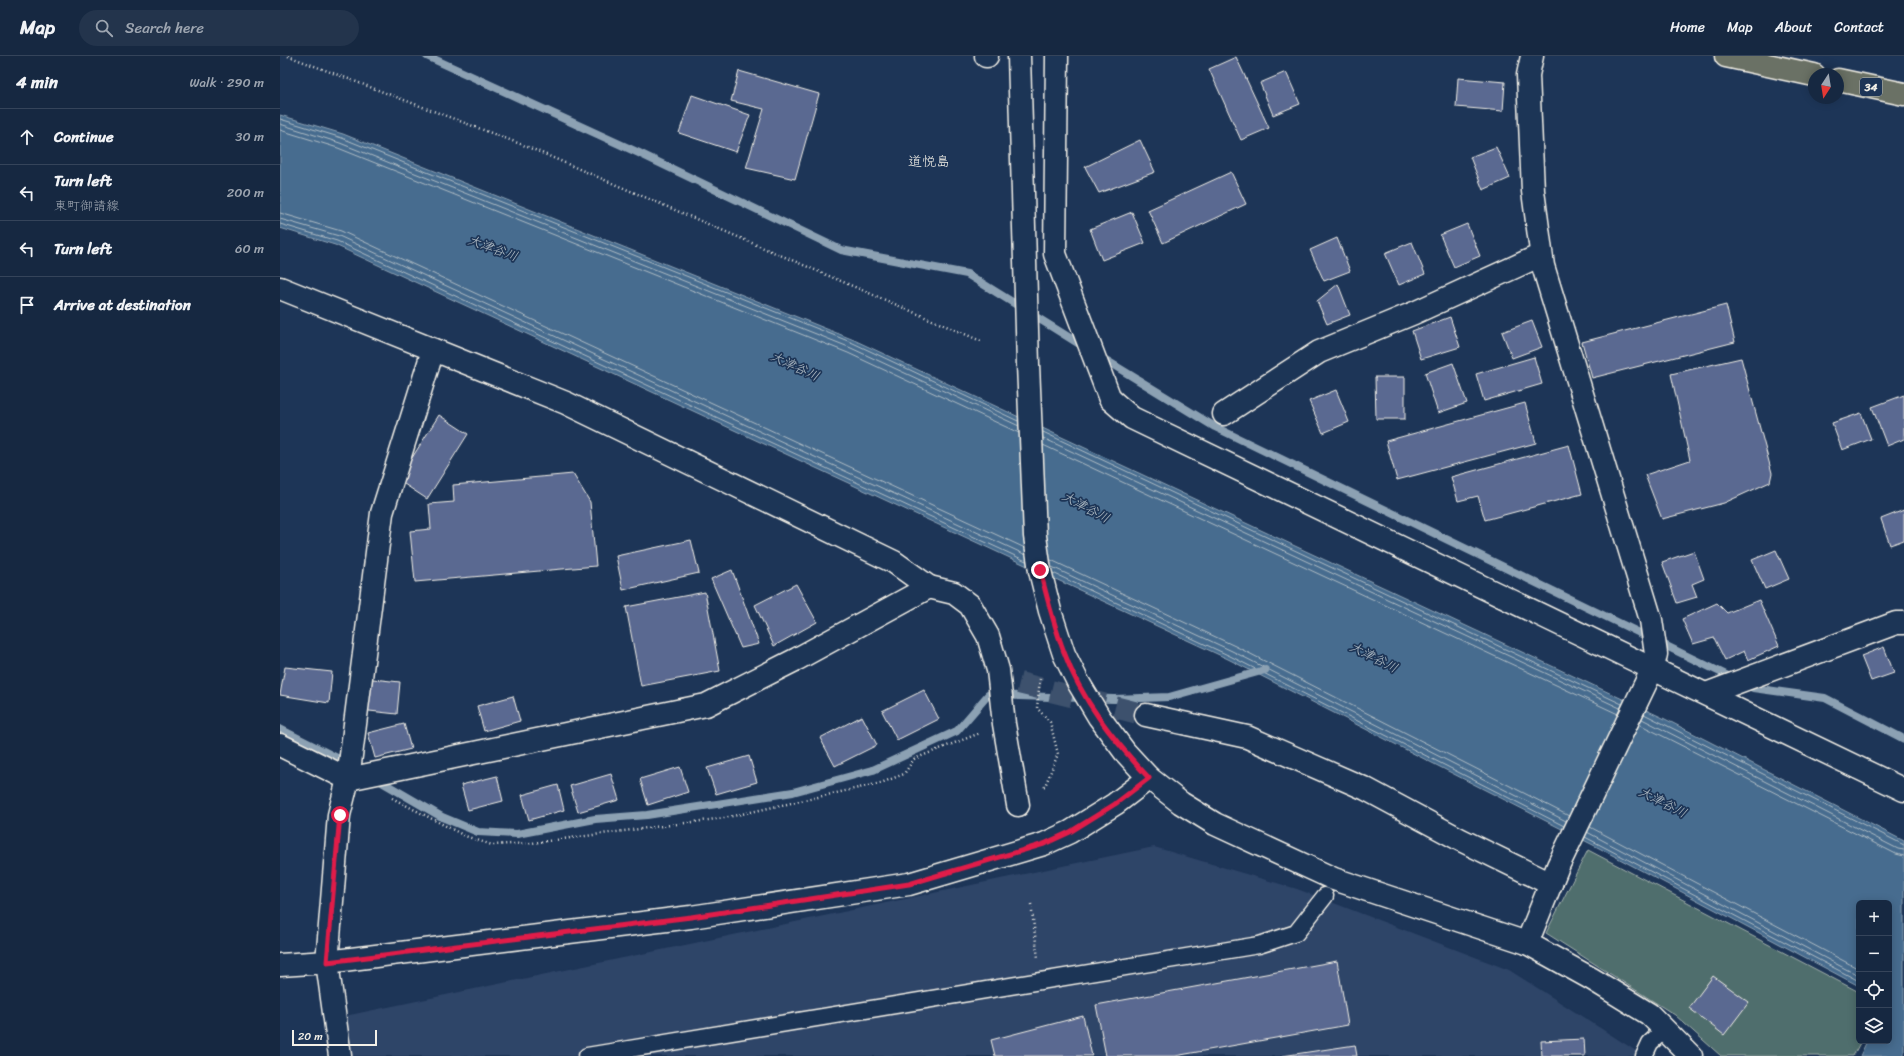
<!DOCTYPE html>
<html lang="en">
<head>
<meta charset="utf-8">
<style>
  :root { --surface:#162841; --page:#23344c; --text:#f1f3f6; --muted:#9ea6b1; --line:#35445a }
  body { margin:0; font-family:Sriracha,"Klee One",sans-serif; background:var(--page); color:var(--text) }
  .controls { position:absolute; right:12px; bottom:12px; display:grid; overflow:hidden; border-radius:6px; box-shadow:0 2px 10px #0003 }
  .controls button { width:36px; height:36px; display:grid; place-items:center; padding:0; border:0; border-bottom:1px solid var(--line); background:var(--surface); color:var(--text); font:20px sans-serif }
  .compass { position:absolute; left:1528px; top:12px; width:36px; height:36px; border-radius:50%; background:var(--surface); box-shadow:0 2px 10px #0003; rotate:192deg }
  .scale { position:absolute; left:12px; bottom:10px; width:85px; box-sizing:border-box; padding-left:4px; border:2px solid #f4f1e8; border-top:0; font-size:11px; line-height:14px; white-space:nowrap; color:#f4f1e8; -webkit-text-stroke:3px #1d3557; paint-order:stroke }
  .stop { position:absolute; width:12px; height:12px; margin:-9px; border:3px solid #e11d48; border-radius:50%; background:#fff }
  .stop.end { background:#e11d48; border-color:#fff; box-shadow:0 1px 4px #0008 }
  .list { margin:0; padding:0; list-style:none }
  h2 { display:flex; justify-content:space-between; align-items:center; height:52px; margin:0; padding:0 16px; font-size:17px }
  h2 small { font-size:13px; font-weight:400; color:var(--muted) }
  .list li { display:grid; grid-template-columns:26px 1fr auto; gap:12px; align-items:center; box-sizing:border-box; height:56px; padding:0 16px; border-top:1px solid var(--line) }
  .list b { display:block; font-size:15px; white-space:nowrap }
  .list p { margin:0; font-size:13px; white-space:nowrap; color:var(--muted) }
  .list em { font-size:13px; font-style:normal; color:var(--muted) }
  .icon { flex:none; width:22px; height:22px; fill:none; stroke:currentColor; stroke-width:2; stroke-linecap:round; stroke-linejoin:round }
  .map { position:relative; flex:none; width:1624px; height:1000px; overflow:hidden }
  header { display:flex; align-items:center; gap:24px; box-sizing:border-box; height:56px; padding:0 20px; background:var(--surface); border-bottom:1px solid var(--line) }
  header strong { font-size:19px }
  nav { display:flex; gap:22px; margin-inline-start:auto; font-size:14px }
  .search { width:280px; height:36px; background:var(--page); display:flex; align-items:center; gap:10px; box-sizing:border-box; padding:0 14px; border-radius:22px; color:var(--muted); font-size:15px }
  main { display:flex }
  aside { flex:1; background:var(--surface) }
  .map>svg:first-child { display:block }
</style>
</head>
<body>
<header>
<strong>Map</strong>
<div class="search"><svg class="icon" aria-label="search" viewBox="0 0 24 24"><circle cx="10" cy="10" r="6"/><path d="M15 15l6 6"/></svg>Search here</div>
<nav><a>Home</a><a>Map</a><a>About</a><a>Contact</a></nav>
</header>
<main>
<aside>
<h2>4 min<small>Walk · 290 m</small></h2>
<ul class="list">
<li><svg class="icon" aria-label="ahead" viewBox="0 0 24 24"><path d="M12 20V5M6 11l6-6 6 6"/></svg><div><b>Continue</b></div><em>30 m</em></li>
<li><svg class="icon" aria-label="left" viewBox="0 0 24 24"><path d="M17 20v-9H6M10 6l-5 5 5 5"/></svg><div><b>Turn left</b><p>東町御請線</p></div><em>200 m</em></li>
<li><svg class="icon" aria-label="left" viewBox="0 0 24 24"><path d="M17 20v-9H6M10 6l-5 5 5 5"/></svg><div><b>Turn left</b></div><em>60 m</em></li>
<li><svg class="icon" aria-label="arrive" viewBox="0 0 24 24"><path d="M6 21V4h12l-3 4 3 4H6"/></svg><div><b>Arrive at destination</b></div></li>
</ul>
</aside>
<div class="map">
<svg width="1624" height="1000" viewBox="0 0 1624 1000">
  <rect width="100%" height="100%" fill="#1d3557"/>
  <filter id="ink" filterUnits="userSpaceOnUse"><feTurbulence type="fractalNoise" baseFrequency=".025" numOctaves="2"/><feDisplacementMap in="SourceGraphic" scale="8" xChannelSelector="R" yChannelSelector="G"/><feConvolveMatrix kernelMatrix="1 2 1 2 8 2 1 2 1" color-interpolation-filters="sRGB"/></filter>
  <g filter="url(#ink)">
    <path fill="#2f4568" d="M874,791L1017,833L1229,914L1364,1000H72L65,960Z"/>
    <path fill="#506e6d" stroke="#a2b0aa" d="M1308,794L1579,936V985H1581L1573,1000H1441L1395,959L1266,877Z"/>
    <path fill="#476c8f" stroke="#8ca1b3" d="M0,59L63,78L574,284L1381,661L1624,785V1000H1580L1587,985H1609V847H1579V930L1319,792L948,603L55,189L0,172Z"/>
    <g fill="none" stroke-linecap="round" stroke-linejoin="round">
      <g stroke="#afbcc4" stroke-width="1">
        <path d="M0,63L62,82L573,287L738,365"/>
        <path d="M0,68L60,87L571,292L739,370"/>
        <path d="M0,74L58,92L568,297L739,377"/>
        <path d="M0,157L61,175L745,492"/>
        <path d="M0,163L59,180L746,499"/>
        <path d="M0,168L57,185L746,505"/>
        <path d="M763,376L1342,648"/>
        <path d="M763,382L1340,652"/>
        <path d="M763,389L1338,658"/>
        <path d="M771,504L955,590L1289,760"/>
        <path d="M772,511L952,595L1286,765"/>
        <path d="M773,517L950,600L1284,770"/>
        <path d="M1364,658L1624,789"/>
        <path d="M1362,663L1618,793L1624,794"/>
        <path d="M1359,668L1616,798L1624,800"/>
        <path d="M1310,771L1579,913"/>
        <path d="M1307,776L1579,920"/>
        <path d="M1305,781L1579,925"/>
      </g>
      <g stroke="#8ca1b3" stroke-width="8">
        <path d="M147,0L359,97L561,194L687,218L806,292"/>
        <path d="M819,300L935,371L1473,632L1545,642L1624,683"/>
        <path d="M0,673L69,708"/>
        <path d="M95,722L162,761L198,776L237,778L315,763L367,759L513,736L593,714L677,675L708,639L834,643L889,641L985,614"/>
      </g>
    </g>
    <g fill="#5a6991" stroke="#f4f1e8">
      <path d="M956,1L989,72L961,84L929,13Z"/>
      <path d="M459,15L539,38L515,123L466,112L484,53L451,45Z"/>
      <path d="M1006,16L1020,48L993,59L980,27Z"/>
      <path d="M1178,22L1225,26L1223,55L1176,51Z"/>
      <path d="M412,39L470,59L456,96L399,77Z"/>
      <path d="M860,84L875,116L819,137L805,111Z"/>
      <path d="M1216,91L1230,122L1203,134L1190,101Z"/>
      <path d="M951,116L966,148L883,187L868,154Z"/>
      <path d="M852,156L865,187L822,204L810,173Z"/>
      <path d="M1187,168L1200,200L1174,211L1160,179Z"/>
      <path d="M1057,182L1070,215L1044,225L1030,194Z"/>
      <path d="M1132,186L1145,218L1119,229L1105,197Z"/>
      <path d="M1058,228L1070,259L1047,268L1037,245Z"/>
      <path d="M1446,249L1455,286L1312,322L1302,286Z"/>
      <path d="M1170,261L1180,291L1141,303L1132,275Z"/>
      <path d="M1252,265L1262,291L1232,302L1222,276Z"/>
      <path d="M1254,301L1262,328L1204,345L1196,318Z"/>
      <path d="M1461,302L1492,417L1490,426L1444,447L1382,463L1365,419L1410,404L1391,318Z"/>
      <path d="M1173,307L1187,347L1158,357L1145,317Z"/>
      <path d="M1095,321H1125V363H1096Z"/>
      <path d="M1056,334L1069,366L1043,377L1029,345Z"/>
      <path d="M1624,339V383L1607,390L1592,351Z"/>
      <path d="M1245,347L1256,387L1117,424L1106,385Z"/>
      <path d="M1581,357L1591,383L1562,394L1552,367Z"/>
      <path d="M159,359L188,378L147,443L118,424Z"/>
      <path d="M1289,389L1302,438L1205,464L1198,440L1178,445L1171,421Z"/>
      <path d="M293,418L310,446L316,510L135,526L130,475L151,473L149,448L174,446L173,429Z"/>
      <path d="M1624,454V484L1610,489L1601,463Z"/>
      <path d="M411,484L419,517L343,534L336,500Z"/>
      <path d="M1496,494L1509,523L1485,533L1472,504Z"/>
      <path d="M1414,495L1424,523L1412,528L1417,541L1397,547L1382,506Z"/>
      <path d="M452,514L479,588L461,592L431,523Z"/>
      <path d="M516,528L537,566L494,590L475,549Z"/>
      <path d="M425,536L440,615L361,630L346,551Z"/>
      <path d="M1479,544L1499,590L1468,604L1464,595L1445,604L1434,582L1413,588L1402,563L1437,547L1447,557Z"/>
      <path d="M1604,591L1614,617L1591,625L1581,600Z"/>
      <path d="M5,611L52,616L49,647L0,639Z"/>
      <path d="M84,622L120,626L117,658L80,654Z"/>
      <path d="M644,634L659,663L617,684L602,655Z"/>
      <path d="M233,640L240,665L204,675L197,650Z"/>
      <path d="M582,660L597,689L555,710L540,682Z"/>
      <path d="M124,668L131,693L95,702L88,677Z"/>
      <path d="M469,700L477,726L436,738L427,712Z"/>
      <path d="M400,711L408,736L368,749L360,723Z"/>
      <path d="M331,718L339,744L298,756L290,730Z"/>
      <path d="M217,720L223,745L188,754L181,729Z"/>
      <path d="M278,729L284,754L249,764L242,739Z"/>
      <path d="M1057,905L1068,969L895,1000H826L816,949Z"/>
      <path d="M1433,920L1469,946L1444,979L1409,952Z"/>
      <path d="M803,960L812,1000H715L711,984Z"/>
      <path d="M1304,983L1305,1000H1262L1261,985Z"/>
      <path d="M1075,989L1077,1000H1002Z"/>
    </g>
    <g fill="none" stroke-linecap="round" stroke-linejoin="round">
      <path stroke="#3d516d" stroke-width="22" stroke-dasharray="22 11" stroke-linecap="butt" d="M739,627L866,659"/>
      <defs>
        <g id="lane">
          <path d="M307,1000L979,889L1016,877L1045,840"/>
          <path d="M1364,1000L1370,987L1384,974"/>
        </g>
        <g id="street">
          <path d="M706,0H707"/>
          <path d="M777,0L775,198L830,343L852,362L1624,734"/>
          <path d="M0,232L286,347L614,506L649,531"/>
          <path d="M944,358L1039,296L1134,257L1261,199"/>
          <path d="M1426,638L1616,567H1624"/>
          <path d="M866,659L967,681L1086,733L1181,784L1271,828"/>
          <path d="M0,689L68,723L102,457L153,294"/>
          <path d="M1247,887L1278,810L1373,612L1376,598L1371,564L1263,210L1253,135L1248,19L1252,0"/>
          <path d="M60,1000L47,906L59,759L68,723L426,649L517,603L649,531L674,537L690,549L708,580L718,614L724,668L738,749"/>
        </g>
        <g id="secondary">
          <path d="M739,0L748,308L755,480L760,515L770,555L784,598L798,626L819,661L845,696L869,722L901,747L935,768L1054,823L1247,887L1312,923L1369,958L1411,1000"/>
          <path d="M0,909L47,906L411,861L629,828L764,788L790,776L835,748L869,722"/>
        </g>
        <g id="primary">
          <path d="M1446,0L1534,19"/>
          <path d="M1558,24L1624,38"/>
        </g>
      </defs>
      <use href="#lane" stroke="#f4f1e8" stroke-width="19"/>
      <use href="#street" stroke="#f4f1e8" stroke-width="25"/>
      <use href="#secondary" stroke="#f4f1e8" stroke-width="25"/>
      <use href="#primary" stroke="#f4f1e8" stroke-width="25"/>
      <g stroke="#f4f1e8" stroke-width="2.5" stroke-dasharray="1 3" stroke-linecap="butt">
        <path d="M8,0L243,89L701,285"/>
        <path d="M760,623L757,652L770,666L778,698L765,730L761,731"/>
        <path d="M112,742L185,780L212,789L252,787L444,762L601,727L624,718L634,703L700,677"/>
        <path d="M751,848L758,902"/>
      </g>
      <use href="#lane" stroke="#1d3557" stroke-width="16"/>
      <use href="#street" stroke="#1d3557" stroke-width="22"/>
      <use href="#secondary" stroke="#1d3557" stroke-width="22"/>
      <use href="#primary" stroke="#6b7165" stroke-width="22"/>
    </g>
  </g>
  <g fill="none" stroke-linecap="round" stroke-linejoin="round" filter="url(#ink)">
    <path stroke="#e11d48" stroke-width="5" d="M60,759L47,906L411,861L629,828L764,788L790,776L835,748L869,722C835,686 801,644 784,596C774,570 767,542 760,514"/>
  </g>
  <g text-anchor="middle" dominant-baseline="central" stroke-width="3.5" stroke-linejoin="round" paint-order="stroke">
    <rect fill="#1d3557" stroke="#b4b9bc" stroke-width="1" x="1580" y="22" width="22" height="18" rx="3"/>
    <g font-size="11" font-weight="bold" fill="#f4f1e8">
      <text x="1591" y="31">34</text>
    </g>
    <g font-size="13" font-style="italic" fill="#b7c2c9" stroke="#1d3557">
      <text transform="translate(213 192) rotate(20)">大津谷川</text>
      <text transform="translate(515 310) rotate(25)">大津谷川</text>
      <text transform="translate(806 451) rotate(28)">大津谷川</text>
      <text transform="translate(1094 601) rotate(27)">大津谷川</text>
      <text transform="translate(1383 746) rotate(27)">大津谷川</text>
    </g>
    <g font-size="14" fill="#f4f1e8" stroke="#1d3557">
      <text x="649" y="105">道悦島</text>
    </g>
  </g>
</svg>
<div class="controls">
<button>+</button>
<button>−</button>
<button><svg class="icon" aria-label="locate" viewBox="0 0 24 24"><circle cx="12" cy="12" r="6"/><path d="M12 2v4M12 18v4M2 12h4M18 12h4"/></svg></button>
<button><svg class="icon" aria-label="layers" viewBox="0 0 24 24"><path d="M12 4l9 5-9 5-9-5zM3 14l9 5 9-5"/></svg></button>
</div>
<svg class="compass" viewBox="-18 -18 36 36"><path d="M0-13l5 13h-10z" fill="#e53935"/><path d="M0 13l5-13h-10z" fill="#9ea6b1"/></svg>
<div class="scale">20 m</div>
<div class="stop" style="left:60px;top:759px"></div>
<div class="stop end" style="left:760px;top:514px"></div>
</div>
</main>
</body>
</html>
